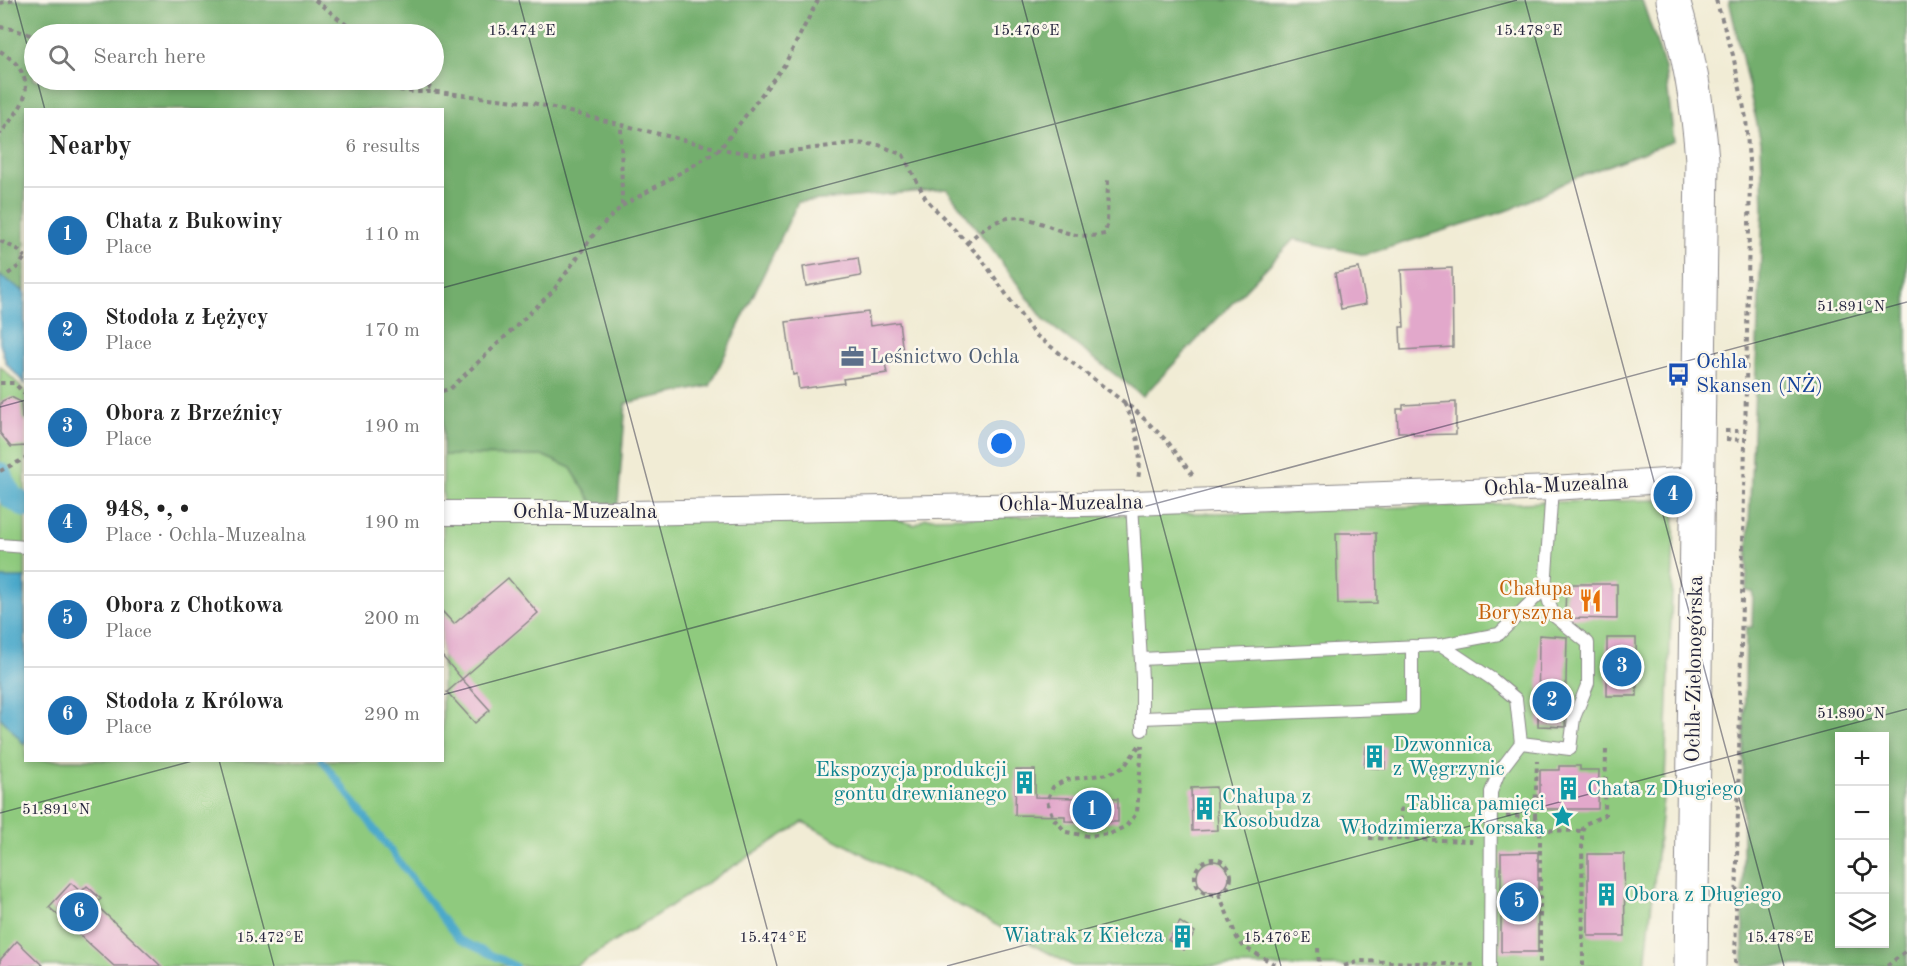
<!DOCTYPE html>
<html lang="en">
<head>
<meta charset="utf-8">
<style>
  :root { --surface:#fff; --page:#f6f6f6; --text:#222; --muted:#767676; --line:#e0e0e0; --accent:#1f6fb2 }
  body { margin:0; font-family:"Old Standard TT",serif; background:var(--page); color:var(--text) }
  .controls { position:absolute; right:18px; bottom:18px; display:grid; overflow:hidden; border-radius:0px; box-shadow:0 3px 9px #0003 }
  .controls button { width:54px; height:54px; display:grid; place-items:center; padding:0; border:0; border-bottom:2px solid var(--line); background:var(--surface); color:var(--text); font:30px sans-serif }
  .you { position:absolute; left:1002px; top:444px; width:21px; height:21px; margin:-15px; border:4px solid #fff; border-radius:50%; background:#1a73e8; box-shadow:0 0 0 9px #1a73e833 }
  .badge { display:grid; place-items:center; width:39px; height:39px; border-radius:50%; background:var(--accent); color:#fff; font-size:20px; font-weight:700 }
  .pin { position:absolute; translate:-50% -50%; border:3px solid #fff; box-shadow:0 2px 6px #0006 }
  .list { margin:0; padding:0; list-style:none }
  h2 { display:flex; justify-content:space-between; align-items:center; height:78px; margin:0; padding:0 24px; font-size:26px }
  h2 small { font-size:20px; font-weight:400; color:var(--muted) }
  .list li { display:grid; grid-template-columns:39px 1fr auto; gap:18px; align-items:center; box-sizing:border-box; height:96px; padding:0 24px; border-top:2px solid var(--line) }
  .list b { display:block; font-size:22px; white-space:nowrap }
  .list p { margin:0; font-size:20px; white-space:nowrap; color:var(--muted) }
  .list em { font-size:20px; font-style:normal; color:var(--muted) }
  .icon { flex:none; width:33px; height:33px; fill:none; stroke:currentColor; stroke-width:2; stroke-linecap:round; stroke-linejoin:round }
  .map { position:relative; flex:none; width:1907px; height:966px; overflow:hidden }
  .search { position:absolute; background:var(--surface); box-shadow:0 3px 9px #0003; left:24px; top:24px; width:420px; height:66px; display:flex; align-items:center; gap:15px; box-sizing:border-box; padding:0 21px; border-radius:33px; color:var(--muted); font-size:22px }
  .panel { position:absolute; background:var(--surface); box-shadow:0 3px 9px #0003; left:24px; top:108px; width:420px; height:654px; border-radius:0px }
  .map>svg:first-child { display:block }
</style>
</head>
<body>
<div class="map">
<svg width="1907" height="966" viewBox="0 0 1907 966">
  <rect width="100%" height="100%" fill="#fbf7ec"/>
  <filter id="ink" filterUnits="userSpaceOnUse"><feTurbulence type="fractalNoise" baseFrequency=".0167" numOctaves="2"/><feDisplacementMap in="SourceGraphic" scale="12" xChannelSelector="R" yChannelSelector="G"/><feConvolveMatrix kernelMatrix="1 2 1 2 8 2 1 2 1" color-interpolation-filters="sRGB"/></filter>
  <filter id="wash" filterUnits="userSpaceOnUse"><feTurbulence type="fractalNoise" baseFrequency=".008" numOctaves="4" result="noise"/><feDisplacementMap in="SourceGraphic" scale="24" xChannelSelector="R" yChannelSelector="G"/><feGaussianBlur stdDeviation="1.35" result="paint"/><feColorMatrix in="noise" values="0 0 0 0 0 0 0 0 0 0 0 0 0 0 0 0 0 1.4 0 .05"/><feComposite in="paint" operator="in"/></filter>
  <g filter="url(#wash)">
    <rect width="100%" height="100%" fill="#f1ecd5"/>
    <path fill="#8fca7e" stroke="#58765c" stroke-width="1.5" d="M0,366L25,391L26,760H442L443,455L544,456L571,468L596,509L889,517L915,525L925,518L1263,512L1547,502L1663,500L1675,510L1665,780L1645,966H1073L803,822L576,966H0Z"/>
    <g fill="#73ae6d" stroke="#4a6854" stroke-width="1.5" fill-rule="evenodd">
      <path d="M0,0H1642L1665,68L1674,141L1572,179L1512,209L1365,255L1294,239L1143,396L1045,321L947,189L798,202L710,386L626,403L618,504L592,502L571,468L544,456L443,455L442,110H26L25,292L0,276ZM34,34H434V80H34Z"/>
      <path d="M1729,0H1907V966H1743V795L1746,627H1752L1753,592L1746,591L1763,210L1761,142ZM1840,736H1884V944H1840Z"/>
    </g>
    <g fill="#4ca9ca" stroke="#376682" stroke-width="1.5">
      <path d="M0,276L25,292V384L6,363L0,343Z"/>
      <path d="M0,578H25L26,743L24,744L0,717Z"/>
    </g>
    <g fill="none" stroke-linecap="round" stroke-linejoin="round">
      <path stroke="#4ca9ca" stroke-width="7" d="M322,760L458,939L515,966"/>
      <path stroke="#4ca9ca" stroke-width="24" d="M0,474L11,497L26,506"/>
    </g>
    <g id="blocks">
      <g fill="#e2a8cb">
        <path d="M858,258L861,276L806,286L803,267Z"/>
        <path d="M1359,268L1366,304L1341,309L1335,273Z"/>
        <path d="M1452,268L1453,347L1401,350L1400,327H1404L1401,270Z"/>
        <path d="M868,312L870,326L899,322L904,360L885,363L887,373L843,379L844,383L799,389L797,374L793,375L786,322Z"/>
        <path d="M11,397L21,402L22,418L26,423V446L11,447L0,433V406L2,401Z"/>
        <path d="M1456,402V434L1414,435L1413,432H1398L1397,409H1403V405Z"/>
        <path d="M1336,533H1376L1377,603L1338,604Z"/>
        <path d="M508,578L538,613L462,679L442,656V611L454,624Z"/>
        <path d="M1566,584H1617V619L1570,618L1565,614Z"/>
        <path d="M1539,635L1567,637L1565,727L1538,726Z"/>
        <path d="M1607,638H1636L1637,696H1607Z"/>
        <path d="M462,679L490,710L475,723L447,692Z"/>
        <path d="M1366,746L1386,747L1385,769L1364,767Z"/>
        <path d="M1559,766H1580V770H1599L1598,809H1540V770H1559Z"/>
        <path d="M1016,770H1035V797L1118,799V822L1065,821V816L1015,815Z"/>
        <path d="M1216,787L1218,830L1192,831L1191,788Z"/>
        <path d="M1538,852V952H1501V853Z"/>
        <path d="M1588,854H1624L1625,936H1588Z"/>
        <circle cx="1213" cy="877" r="16"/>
        <path d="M71,883L81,892L87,886L101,899L95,904L161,966H114L49,907Z"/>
        <path d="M1180,922L1195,932L1184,950L1168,940Z"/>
        <path d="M17,941L43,966H0V960Z"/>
      </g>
    </g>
  </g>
  <g filter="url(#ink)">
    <use href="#blocks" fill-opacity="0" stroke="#8a8788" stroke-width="1.5"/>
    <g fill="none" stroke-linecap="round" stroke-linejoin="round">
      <defs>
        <g id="lane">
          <path d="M1132,503L1142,679V730"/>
          <path d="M0,545L26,547"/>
          <path d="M1141,659L1441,645"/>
          <path d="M1142,718L1412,708V646"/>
          <path d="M1521,743L1570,749L1574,718L1588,683V643L1553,615L1545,588L1552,488"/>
          <path d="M1490,966L1491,792L1499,772L1521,743L1516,699L1492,679L1441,645L1499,634L1545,588"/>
        </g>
        <path id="street" d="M442,513H630L1132,503L1552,488L1698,479"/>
        <path id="secondary" d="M1673,0C1689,53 1698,105 1702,160L1691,966"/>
      </defs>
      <use href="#lane" stroke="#8a8788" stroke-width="14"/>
      <use href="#street" stroke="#8a8788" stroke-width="26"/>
      <use href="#secondary" stroke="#8a8788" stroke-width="35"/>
      <g stroke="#8a8788" stroke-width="4" stroke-dasharray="4.5 4.5" stroke-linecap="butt">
        <path d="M315,0L358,34"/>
        <path d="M1716,0L1733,55L1746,118L1750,176L1735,966"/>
        <path d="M0,3L15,0"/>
        <path d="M0,27L12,29L34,36"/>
        <path d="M0,51C8,56 16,62 21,71C35,96 15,114 0,134"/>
        <path d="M328,80L414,92H437L533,103L720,149L760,155L854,143L879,145L903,155L926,199L981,258L1033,333L1137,412L1168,442L1194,477"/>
        <path d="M420,80L436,92"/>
        <path d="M622,206L694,165L720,149L785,64L818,0"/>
        <path d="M0,241L17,249L25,257"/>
        <path d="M967,243C1028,184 1044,247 1105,234L1107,225L1108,178"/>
        <path d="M8,274L19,266L25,257"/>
        <path d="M0,383H14L26,395"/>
        <path d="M442,391L450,389L553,291L597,230L622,206L621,124"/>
        <path d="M1124,403C1137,427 1143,453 1138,479"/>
        <path d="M1725,431H1746"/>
        <path d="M1726,439L1746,440"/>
        <path d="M0,471L26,458"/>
        <path d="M1139,746L1124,767L1108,774L1065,780L1053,787L1047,801L1053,818L1066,832L1088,836L1110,834L1126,826L1137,813L1142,745"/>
        <path d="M1506,816L1535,817L1540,830V966"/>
        <path d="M1535,817L1537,761"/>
        <path d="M1540,830L1582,831"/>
        <path d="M1369,838L1473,841"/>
        <path d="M1400,839L1401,805"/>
        <circle cx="1213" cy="877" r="18"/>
        <path d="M1219,894L1237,938L1244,947L1278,966"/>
        <path d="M1318,948L1319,966"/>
        <path d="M1344,966L1360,961L1474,965"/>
        <path d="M1583,966L1582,831L1585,824L1605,815L1606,748"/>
        <path d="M1887,966L1907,950"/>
      </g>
      <use href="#lane" stroke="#fff" stroke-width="12"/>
      <use href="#street" stroke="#fff" stroke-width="24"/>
      <use href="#secondary" stroke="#fff" stroke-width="33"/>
    </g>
  </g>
  <path fill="none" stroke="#22223b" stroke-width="1.5" stroke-opacity="0.45" d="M15,0L34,71M519,0L777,966M1022,0L1281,966M1525,0L1784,966M37,80L45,110M442,288L1517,0M0,407L26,400M442,695L1907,302M219,760L274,966M0,813L196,760M947,966L1907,709"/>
  <defs>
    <symbol id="office-bare" viewBox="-9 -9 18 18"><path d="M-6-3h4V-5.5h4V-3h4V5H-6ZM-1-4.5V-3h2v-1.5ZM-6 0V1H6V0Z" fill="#5c6f8a" stroke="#fbf7ec" stroke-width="2.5" paint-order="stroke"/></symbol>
    <symbol id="bus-bare" viewBox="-9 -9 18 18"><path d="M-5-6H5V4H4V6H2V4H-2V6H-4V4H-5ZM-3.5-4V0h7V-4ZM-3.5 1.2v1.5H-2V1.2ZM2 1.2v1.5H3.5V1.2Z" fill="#1a4fb4" stroke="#fbf7ec" stroke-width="2.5" paint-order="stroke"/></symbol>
    <symbol id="restaurant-bare" viewBox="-9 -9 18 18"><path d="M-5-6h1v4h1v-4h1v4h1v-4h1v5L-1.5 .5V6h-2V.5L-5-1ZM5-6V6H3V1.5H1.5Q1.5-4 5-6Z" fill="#e8710a" stroke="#fbf7ec" stroke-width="2.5" paint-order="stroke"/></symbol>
    <symbol id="building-bare" viewBox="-9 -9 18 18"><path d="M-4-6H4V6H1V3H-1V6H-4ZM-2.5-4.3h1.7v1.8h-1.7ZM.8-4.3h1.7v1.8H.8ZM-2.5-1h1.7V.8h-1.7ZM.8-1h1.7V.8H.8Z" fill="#0f9aa8" stroke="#fbf7ec" stroke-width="2.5" paint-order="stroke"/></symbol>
    <symbol id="sight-bare" viewBox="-9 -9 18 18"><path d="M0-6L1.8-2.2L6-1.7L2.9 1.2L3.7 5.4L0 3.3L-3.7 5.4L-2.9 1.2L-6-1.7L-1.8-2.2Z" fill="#0f9aa8" stroke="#fbf7ec" stroke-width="2.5" paint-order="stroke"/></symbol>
  </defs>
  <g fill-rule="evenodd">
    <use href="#office-bare" x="836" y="340" width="33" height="33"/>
    <use href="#bus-bare" x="1662" y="358" width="33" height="33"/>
    <use href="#restaurant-bare" x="1574" y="584" width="33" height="33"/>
    <use href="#building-bare" x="1358" y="740" width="33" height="33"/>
    <use href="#building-bare" x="1008" y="766" width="33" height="33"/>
    <use href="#building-bare" x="1552" y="772" width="33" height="33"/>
    <use href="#building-bare" x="1188" y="792" width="33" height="33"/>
    <use href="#sight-bare" x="1546" y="800" width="33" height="33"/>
    <use href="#building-bare" x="1590" y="878" width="33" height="33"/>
    <use href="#building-bare" x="1166" y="920" width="33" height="33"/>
  </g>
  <g text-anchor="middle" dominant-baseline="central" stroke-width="5" stroke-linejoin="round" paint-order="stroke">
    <g font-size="21" fill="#4e5e75" stroke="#fbf7ec" text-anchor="start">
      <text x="870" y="357">Leśnictwo Ochla</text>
    </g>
    <g font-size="21" fill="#164399" stroke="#fbf7ec" text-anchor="start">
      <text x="1696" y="362">Ochla<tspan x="1696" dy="24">Skansen (NŻ)</tspan></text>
    </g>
    <g font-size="21" fill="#22223b" stroke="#fbf7ec">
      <text transform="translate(1556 486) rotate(-3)">Ochla-Muzealna</text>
      <text transform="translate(1071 504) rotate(-1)">Ochla-Muzealna</text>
      <text x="585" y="512">Ochla-Muzealna</text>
      <text transform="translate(1695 669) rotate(-89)">Ochla-Zielonogórska</text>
    </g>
    <g font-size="21" fill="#c56008" stroke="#fbf7ec" text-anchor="end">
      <text x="1573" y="589">Chałupa<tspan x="1573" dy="24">Boryszyna</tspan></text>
    </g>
    <g font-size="21" fill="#0d838f" stroke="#fbf7ec" text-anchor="start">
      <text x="1393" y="745">Dzwonnica<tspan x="1393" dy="24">z Węgrzynic</tspan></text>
      <text x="1007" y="770" text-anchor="end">Ekspozycja produkcji<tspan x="1007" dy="24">gontu drewnianego</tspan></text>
      <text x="1587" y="789">Chata z Długiego</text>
      <text x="1222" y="797">Chałupa z<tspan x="1222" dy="24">Kosobudza</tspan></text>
      <text x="1545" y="804" text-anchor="end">Tablica pamięci<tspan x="1545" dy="24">Włodzimierza Korsaka</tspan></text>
      <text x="1624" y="895">Obora z Długiego</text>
      <text x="1164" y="936" text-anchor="end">Wiatrak z Kiełcza</text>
    </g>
  </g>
  <g font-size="15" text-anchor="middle" fill="#22223b" stroke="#fbf7ec" stroke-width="5" stroke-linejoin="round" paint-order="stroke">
    <text x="522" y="35">15.474°E</text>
    <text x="1026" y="35">15.476°E</text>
    <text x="1529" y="35">15.478°E</text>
    <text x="1851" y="311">51.891°N</text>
    <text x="1851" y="718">51.890°N</text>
    <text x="56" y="814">51.891°N</text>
    <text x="270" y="942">15.472°E</text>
    <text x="773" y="942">15.474°E</text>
    <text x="1277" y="942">15.476°E</text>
    <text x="1780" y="942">15.478°E</text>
  </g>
</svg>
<div class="controls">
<button>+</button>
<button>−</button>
<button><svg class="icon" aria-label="locate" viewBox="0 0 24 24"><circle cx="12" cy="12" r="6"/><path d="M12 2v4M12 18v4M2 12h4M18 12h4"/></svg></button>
<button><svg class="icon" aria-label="layers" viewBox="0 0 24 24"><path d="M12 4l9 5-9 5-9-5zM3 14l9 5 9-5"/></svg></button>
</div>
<div class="you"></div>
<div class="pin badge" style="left:1092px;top:810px">1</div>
<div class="pin badge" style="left:1552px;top:701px">2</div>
<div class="pin badge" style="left:1622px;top:667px">3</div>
<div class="pin badge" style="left:1673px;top:495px">4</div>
<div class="pin badge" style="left:1519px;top:902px">5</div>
<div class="pin badge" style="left:79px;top:912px">6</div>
<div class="search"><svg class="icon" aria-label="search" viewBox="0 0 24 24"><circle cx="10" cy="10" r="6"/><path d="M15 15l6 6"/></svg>Search here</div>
<section class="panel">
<h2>Nearby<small>6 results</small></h2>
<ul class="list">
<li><span class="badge">1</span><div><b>Chata z Bukowiny</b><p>Place</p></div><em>110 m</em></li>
<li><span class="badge">2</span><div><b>Stodoła z Łężycy</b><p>Place</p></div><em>170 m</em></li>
<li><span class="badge">3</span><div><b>Obora z Brzeźnicy</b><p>Place</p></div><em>190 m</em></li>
<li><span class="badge">4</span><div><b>948, •, •</b><p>Place · Ochla-Muzealna</p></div><em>190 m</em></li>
<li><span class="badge">5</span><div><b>Obora z Chotkowa</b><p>Place</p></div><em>200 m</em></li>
<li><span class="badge">6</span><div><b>Stodoła z Królowa</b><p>Place</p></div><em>290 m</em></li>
</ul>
</section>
</div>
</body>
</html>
